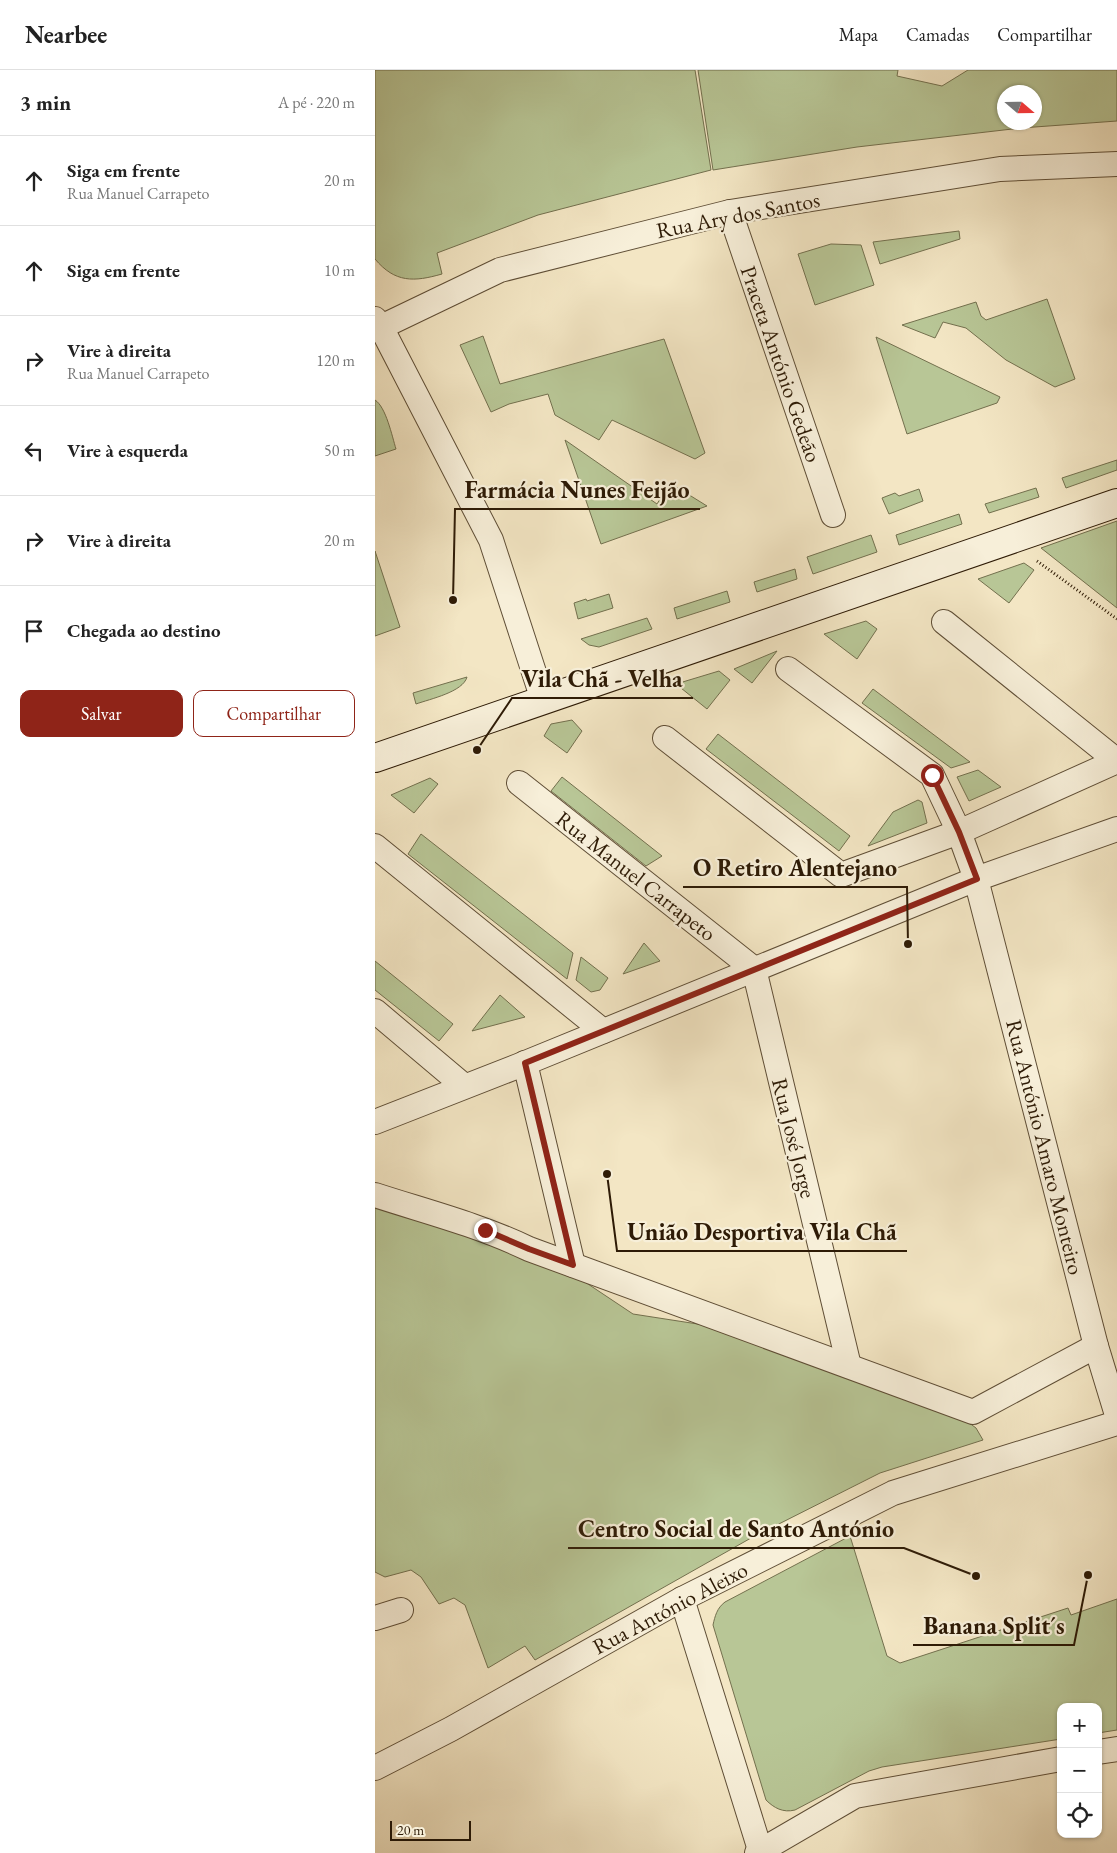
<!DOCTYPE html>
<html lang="pt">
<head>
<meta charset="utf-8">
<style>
  :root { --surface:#fff; --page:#f2f2f2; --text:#222; --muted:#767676; --line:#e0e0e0; --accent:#8f2418 }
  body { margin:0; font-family:"EB Garamond",serif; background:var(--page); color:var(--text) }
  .controls { position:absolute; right:15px; bottom:15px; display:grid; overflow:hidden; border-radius:10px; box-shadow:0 1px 4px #0004 }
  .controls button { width:45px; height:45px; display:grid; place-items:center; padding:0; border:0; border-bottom:1px solid var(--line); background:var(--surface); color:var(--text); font:25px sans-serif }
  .compass { position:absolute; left:622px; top:15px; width:45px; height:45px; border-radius:50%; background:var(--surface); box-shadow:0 1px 4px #0004; rotate:110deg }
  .scale { position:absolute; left:15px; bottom:12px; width:81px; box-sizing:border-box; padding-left:5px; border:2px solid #2e1b06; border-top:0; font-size:14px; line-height:18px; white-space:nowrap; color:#2e1b06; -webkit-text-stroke:4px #f7efd9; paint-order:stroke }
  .stop { position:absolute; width:15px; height:15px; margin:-11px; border:4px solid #8f2418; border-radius:50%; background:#fff }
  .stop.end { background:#8f2418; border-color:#fff; box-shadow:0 1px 5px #0008 }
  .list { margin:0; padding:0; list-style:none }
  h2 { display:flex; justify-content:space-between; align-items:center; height:65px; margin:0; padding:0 20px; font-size:21px }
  h2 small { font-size:16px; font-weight:400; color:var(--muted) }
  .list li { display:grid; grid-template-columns:32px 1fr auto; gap:15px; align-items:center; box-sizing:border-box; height:90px; padding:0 20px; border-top:1px solid var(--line) }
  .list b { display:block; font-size:19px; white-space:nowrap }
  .list p { margin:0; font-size:16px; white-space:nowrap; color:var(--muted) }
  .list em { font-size:16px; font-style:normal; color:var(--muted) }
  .actions { display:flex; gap:10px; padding:15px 20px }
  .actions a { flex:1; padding:11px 0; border:1px solid var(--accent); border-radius:10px; text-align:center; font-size:18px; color:var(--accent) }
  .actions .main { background:var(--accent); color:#fff }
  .icon { flex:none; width:28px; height:28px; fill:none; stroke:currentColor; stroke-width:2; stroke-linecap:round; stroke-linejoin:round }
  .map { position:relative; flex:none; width:742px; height:1783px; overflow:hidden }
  header { display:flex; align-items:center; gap:30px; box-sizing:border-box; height:70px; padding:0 25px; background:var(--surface); border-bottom:1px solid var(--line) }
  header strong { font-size:24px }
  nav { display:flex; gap:28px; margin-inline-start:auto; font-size:18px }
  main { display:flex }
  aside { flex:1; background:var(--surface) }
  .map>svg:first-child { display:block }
</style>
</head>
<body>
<header>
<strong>Nearbee</strong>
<nav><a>Mapa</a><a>Camadas</a><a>Compartilhar</a></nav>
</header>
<main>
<aside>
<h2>3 min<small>A pé · 220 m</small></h2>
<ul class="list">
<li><svg class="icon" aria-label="ahead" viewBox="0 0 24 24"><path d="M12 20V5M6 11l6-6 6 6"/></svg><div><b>Siga em frente</b><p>Rua Manuel Carrapeto</p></div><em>20 m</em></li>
<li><svg class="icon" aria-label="ahead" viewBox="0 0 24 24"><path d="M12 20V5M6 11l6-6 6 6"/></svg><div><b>Siga em frente</b></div><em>10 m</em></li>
<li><svg class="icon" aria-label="right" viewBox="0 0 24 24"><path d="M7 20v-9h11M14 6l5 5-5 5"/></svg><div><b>Vire à direita</b><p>Rua Manuel Carrapeto</p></div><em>120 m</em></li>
<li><svg class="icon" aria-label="left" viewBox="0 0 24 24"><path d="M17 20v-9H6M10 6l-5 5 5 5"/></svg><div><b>Vire à esquerda</b></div><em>50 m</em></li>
<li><svg class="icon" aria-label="right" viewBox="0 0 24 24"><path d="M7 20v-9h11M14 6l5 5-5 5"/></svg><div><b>Vire à direita</b></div><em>20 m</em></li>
<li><svg class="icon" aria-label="arrive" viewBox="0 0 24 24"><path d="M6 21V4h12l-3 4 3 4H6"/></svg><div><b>Chegada ao destino</b></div></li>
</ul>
<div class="actions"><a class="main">Salvar</a><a>Compartilhar</a></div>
</aside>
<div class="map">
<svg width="742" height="1783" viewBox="0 0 742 1783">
  <rect width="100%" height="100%" fill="#f3e6c4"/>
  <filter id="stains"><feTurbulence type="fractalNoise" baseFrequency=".004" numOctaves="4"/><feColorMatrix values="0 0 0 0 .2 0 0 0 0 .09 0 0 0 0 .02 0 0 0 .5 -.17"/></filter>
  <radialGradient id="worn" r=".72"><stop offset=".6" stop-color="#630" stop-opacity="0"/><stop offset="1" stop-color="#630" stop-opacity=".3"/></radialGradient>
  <g fill="#b8c696" stroke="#73704e" fill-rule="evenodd">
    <path d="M0,0H320L336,100L163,145L62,183L67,204C39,212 20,213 0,189Z"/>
    <path d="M323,0H523L522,6L567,16L593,0H742V51L646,58L482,77L338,100ZM630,22H660V52H630Z"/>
    <path d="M584,161L585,169L505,194L498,172Z"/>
    <path d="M456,174L486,175L499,215L440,235L423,184Z"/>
    <path d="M672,229L700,309L680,317L631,290L591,258L568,252L560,268L527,255L601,232L606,246L611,250Z"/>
    <path d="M108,266L125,314L289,269L330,383L320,389L237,350L224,370L180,345L173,324L134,334L116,342L85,275Z"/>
    <path d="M501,267L625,327L622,333L532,364Z"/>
    <path d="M0,330C11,337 17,366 21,379L0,386Z"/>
    <path d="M190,370L282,434L295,413L332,436L226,474Z"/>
    <path d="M742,390V400L691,418L687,408Z"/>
    <path d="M661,418L664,427L614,443L610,434Z"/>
    <path d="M544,419L548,431L514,444L507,428L520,423L524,426Z"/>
    <path d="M584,444L587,454L524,475L521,465Z"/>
    <path d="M742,451V538L666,478Z"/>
    <path d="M496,465L502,482L438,504L432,487Z"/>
    <path d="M0,481L25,557L0,566Z"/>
    <path d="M649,493L659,500L634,533L603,509Z"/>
    <path d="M420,499L422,509L382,522L379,512Z"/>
    <path d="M352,521L355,532L302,549L299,538Z"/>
    <path d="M234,524L238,538L203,549L199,533L211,529L212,531Z"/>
    <path d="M272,548L277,559L224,577L214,575L206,569Z"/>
    <path d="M491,551L502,559L482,589L449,564Z"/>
    <path d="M402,581L377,613L359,599Z"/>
    <path d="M344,601L355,610L332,639L301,614Z"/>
    <path d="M92,607C88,622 55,629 41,634L38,623Z"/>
    <path d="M498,619L595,692L576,698L487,633Z"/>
    <path d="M197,650L207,661L192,683L169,666L176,654Z"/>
    <path d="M343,664L475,766L464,781L331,679Z"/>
    <path d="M603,700L626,717L594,731L582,707Z"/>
    <path d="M187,707L287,786L271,796L176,721Z"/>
    <path d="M55,708L63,714L39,743L16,725Z"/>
    <path d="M543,730L547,732L552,753L493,776L518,742Z"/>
    <path d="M46,764L198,883L192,909L33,784Z"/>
    <path d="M269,873L285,891L248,904Z"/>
    <path d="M206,887L233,908L225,920L216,922L201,910Z"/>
    <path d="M0,891L78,954L64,971L0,920Z"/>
    <path d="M125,925L150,947L97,961Z"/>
    <path d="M0,1133L16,1137L207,1210L258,1244L329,1255L585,1346L601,1358L608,1370L505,1403L376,1468L160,1590L150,1576L113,1598L90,1535L79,1528L64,1534L46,1507L36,1500L10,1507L0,1502Z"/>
    <path d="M475,1466L512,1586L525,1593L693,1538L696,1545L742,1529V1660L723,1663V1637H686V1669L507,1697L494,1701L420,1740C408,1743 399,1738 391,1730L338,1555C340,1546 342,1538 350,1532Z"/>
  </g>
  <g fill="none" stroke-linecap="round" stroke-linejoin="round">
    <defs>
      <g id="street">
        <path d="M355,142L458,445"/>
        <path d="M0,249L6,257L116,470L168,630"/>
        <path d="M0,260L125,200L355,142L625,99L742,94"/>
        <path d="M413,599L557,705L584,762L601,809L721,1276L742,1345"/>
        <path d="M290,668L466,805L584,762L742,691L569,552"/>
        <path d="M144,713L379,899L474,1296"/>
        <path d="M0,776L228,961"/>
        <path d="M0,941L89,1016"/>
        <path d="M150,993L198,1195"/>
        <path d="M0,1052L143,996L601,809L742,759"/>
        <path d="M0,1125C52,1142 104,1155 154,1179L598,1342L721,1276"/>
        <path d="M307,1529L386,1783"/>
        <path d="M0,1548L26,1540"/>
        <path d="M723,1682L742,1679"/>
        <path d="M0,1698L76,1659L307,1529L518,1423L742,1353"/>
        <path d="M382,1783L480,1726L686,1689"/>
      </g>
      <path id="secondary" d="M0,688L742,433"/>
    </defs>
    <use href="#street" stroke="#5f4e36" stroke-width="26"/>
    <use href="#secondary" stroke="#2e1b06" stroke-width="30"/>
    <path stroke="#2e1b06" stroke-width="3" stroke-dasharray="1 2.5" stroke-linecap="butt" d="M662,491L742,549"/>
    <use href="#street" stroke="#f7efd9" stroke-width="24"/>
    <use href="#secondary" stroke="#f7efd9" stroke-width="28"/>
  </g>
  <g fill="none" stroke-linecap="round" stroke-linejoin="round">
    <path stroke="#8f2418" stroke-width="6" d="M110,1160L154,1179L198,1195L150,993L602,809L584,762L557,705"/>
  </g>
  <g text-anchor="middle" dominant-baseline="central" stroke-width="4.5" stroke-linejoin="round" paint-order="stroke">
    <g font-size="22" fill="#2e1b06" stroke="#f7efd9">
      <text transform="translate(363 145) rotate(-11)">Rua Ary dos Santos</text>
      <text transform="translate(406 294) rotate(71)">Praceta António Gedeão</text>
      <text transform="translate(261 806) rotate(38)">Rua Manuel Carrapeto</text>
      <text transform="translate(419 1068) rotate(76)">Rua José Jorge</text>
      <text transform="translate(670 1077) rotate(76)">Rua António Amaro Monteiro</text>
      <text transform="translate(295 1538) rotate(-28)">Rua António Aleixo</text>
    </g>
  </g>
  <path fill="none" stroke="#2e1b06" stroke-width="2" d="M78 530L80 439H325M102 680L137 628H318M533 874L532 817H308M232 1104L242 1181H532M601 1506L529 1478H193M713 1505L699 1575H538"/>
  <g fill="#2e1b06" stroke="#f7efd9" stroke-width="2">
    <circle cx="78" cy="530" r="5"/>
    <circle cx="102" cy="680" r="5"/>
    <circle cx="533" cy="874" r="5"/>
    <circle cx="232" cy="1104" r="5"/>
    <circle cx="601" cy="1506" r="5"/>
    <circle cx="713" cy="1505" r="5"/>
  </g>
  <g font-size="24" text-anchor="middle" font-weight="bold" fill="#2e1b06" stroke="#f7efd9" stroke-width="4.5" stroke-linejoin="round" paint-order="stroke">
    <text x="202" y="428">Farmácia Nunes Feijão</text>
    <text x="227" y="617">Vila Chã - Velha</text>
    <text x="420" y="806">O Retiro Alentejano</text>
    <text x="387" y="1170">União Desportiva Vila Chã</text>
    <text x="361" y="1467">Centro Social de Santo António</text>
    <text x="619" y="1564">Banana Split´s</text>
  </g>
  <rect width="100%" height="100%" filter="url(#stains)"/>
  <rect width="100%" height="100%" fill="url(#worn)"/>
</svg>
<div class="controls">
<button>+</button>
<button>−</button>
<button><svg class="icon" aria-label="locate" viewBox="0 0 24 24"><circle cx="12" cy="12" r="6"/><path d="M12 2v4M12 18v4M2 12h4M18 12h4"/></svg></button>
</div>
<svg class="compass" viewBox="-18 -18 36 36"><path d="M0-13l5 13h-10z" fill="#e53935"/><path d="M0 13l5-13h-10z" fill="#767676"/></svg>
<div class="scale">20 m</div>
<div class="stop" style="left:557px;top:705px"></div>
<div class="stop end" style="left:110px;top:1160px"></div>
</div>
</main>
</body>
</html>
